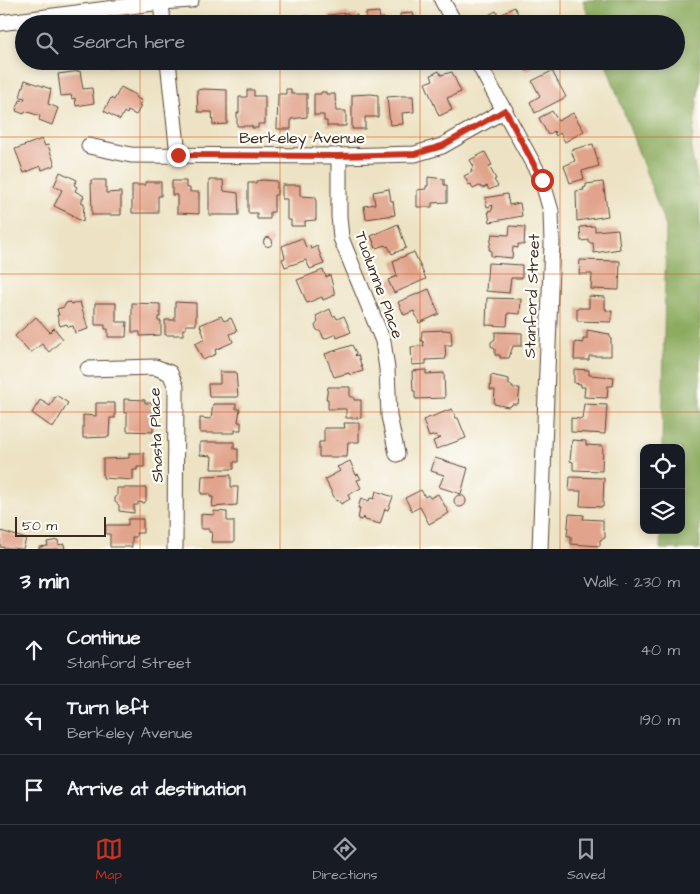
<!DOCTYPE html>
<html lang="en">
<head>
<meta charset="utf-8">
<style>
  :root { --surface:#171b24; --page:#242831; --text:#f1f3f6; --muted:#9ea1a6; --line:#363941; --accent:#c8321e }
  body { margin:0; font-family:"Architects Daughter",sans-serif; background:var(--page); color:var(--text) }
  .controls { position:absolute; right:15px; bottom:15px; display:grid; overflow:hidden; border-radius:10px; box-shadow:0 2px 8px #0003 }
  .controls button { width:45px; height:45px; display:grid; place-items:center; padding:0; border:0; border-bottom:1px solid var(--line); background:var(--surface); color:var(--text); font:25px sans-serif }
  .scale { position:absolute; left:15px; bottom:12px; width:91px; box-sizing:border-box; padding-left:5px; border:2px solid #3b2a1e; border-top:0; font-size:14px; line-height:18px; white-space:nowrap; color:#3b2a1e; -webkit-text-stroke:4px #fdfcf7; paint-order:stroke }
  .stop { position:absolute; width:15px; height:15px; margin:-11px; border:4px solid #c8321e; border-radius:50%; background:#fff }
  .stop.end { background:#c8321e; border-color:#fff; box-shadow:0 1px 5px #0008 }
  .list { margin:0; padding:0; list-style:none }
  h2 { display:flex; justify-content:space-between; align-items:center; height:65px; margin:0; padding:0 20px; font-size:21px }
  h2 small { font-size:16px; font-weight:400; color:var(--muted) }
  .list li { display:grid; grid-template-columns:32px 1fr auto; gap:15px; align-items:center; box-sizing:border-box; height:70px; padding:0 20px; border-top:1px solid var(--line) }
  .list b { display:block; font-size:19px; white-space:nowrap }
  .list p { margin:0; font-size:16px; white-space:nowrap; color:var(--muted) }
  .list em { font-size:16px; font-style:normal; color:var(--muted) }
  .icon { flex:none; width:28px; height:28px; fill:none; stroke:currentColor; stroke-width:2; stroke-linecap:round; stroke-linejoin:round }
  .map { position:relative; flex:none; width:700px; height:549px; overflow:hidden }
  .search { position:absolute; background:var(--surface); box-shadow:0 2px 8px #0003; left:15px; right:15px; top:15px; height:55px; display:flex; align-items:center; gap:12px; box-sizing:border-box; padding:0 18px; border-radius:28px; color:var(--muted); font-size:19px }
  .sheet { height:275px; background:var(--surface) }
  nav { display:flex; justify-content:space-around; align-items:center; box-sizing:border-box; height:70px; border-top:1px solid var(--line); background:var(--surface); font-size:14px; color:var(--muted) }
  nav a { display:grid; justify-items:center; gap:2px }
  nav .on { color:var(--accent) }
  .map>svg:first-child { display:block }
</style>
</head>
<body>
<div class="map">
<svg width="700" height="549" viewBox="0 0 700 549">
  <rect width="100%" height="100%" fill="#fdfcf7"/>
  <filter id="ink" filterUnits="userSpaceOnUse"><feTurbulence type="fractalNoise" baseFrequency=".02" numOctaves="2"/><feDisplacementMap in="SourceGraphic" scale="10" xChannelSelector="R" yChannelSelector="G"/><feConvolveMatrix kernelMatrix="1 2 1 2 8 2 1 2 1" color-interpolation-filters="sRGB"/></filter>
  <filter id="wash" filterUnits="userSpaceOnUse"><feTurbulence type="fractalNoise" baseFrequency=".0096" numOctaves="4" result="noise"/><feDisplacementMap in="SourceGraphic" scale="20" xChannelSelector="R" yChannelSelector="G"/><feGaussianBlur stdDeviation="1.12" result="paint"/><feColorMatrix in="noise" values="0 0 0 0 0 0 0 0 0 0 0 0 0 0 0 0 0 1.4 0 .05"/><feComposite in="paint" operator="in"/></filter>
  <g filter="url(#wash)">
    <rect width="100%" height="100%" fill="#ede3c4"/>
    <path fill="#8dac60" stroke="#646b3f" d="M583,0H700V79L691,150L700,192V549H660L661,530H681V448H662L666,227L605,61H676V24H591Z"/>
    <g id="blocks">
      <g fill="#e1a38b">
        <path d="M514,7L524,24H488L485,17L496,11L499,16Z"/>
        <path d="M379,12L380,19L384,18V21L392,20V24H366V13Z"/>
        <path d="M348,13L349,16L357,15V24H328V15Z"/>
        <path d="M413,13L415,24H400V14Z"/>
        <path d="M309,16L310,24H296L295,17Z"/>
        <path d="M276,17V24H259L258,18Z"/>
        <path d="M242,20V24H221V22Z"/>
        <path d="M107,61H141V63L108,67Z"/>
        <path d="M508,61H541L526,71L522,64L520,66L519,64L513,67Z"/>
        <path d="M80,71L83,89L92,88L94,103L76,106L75,98L72,99L71,95L61,96L58,74Z"/>
        <path d="M439,71L441,75L452,72L461,92L447,98L452,110L439,116L425,83L433,80L431,75Z"/>
        <path d="M552,71L566,97L535,113L530,102L540,96L532,81Z"/>
        <path d="M25,80L51,89L48,104L58,108L52,125L39,120L40,116L25,111L24,114L16,111L20,100L24,101L25,98L20,97Z"/>
        <path d="M121,87L136,95L135,97L142,101L139,105L141,106L136,115L128,111L127,114L124,112L120,120L104,111L111,98L114,100Z"/>
        <path d="M204,89L227,90V124L213,125L212,112H198L197,90Z"/>
        <path d="M286,89H291V94H307V117L291,119V129H277L278,94H286Z"/>
        <path d="M247,90H254V96H265V124H258V128H252V126H237V113H239V97H247Z"/>
        <path d="M321,92H326V94H335L336,111H346V126H327V121H324V115H314V94H321Z"/>
        <path d="M371,94L378,95V117H365V129H352V95Z"/>
        <path d="M401,96H413L414,112L402,113L403,124L390,125L387,97Z"/>
        <path d="M552,111L558,121L573,113L584,131L565,142L560,133L556,136L554,131L548,135L539,118Z"/>
        <path d="M42,139L45,146L48,145L55,165L42,170L41,166L24,173L15,149Z"/>
        <path d="M593,144L599,166L582,171L584,179L570,183L564,166L575,161L571,150Z"/>
        <path d="M485,152L492,165L489,166L496,179L494,180L498,186L489,190L487,186L483,188L479,186L473,189L471,184L469,185L464,176L472,172L471,169L474,167L470,160Z"/>
        <path d="M60,172L77,180L74,185L77,187L75,191L84,196L81,202L84,203L83,222L72,216L73,215L54,206L62,190L54,186Z"/>
        <path d="M428,177L444,179V185H447V202L432,203V207H417V190L426,189V186H428Z"/>
        <path d="M91,180H106V193L121,192V215H92Z"/>
        <path d="M209,180H223L224,191L238,193L239,215H209Z"/>
        <path d="M262,180L277,181V195H274V212H270V219H257V213H248V183H256V181Z"/>
        <path d="M172,181H186V188H190V192H199V214L177,213V195H172Z"/>
        <path d="M145,182H161V196H158V213H132V185H145Z"/>
        <path d="M603,182L608,216L577,221L576,191L584,190L583,188L586,187V184Z"/>
        <path d="M282,185H300V196L316,197V220L305,221V226H291V220H287V199H282Z"/>
        <path d="M389,189L391,201H393L395,215L366,219L364,206L375,204L373,192Z"/>
        <path d="M507,194L509,205L520,203L522,216L490,222L488,211L492,210L493,205L487,207L485,198Z"/>
        <path d="M398,224L406,248L392,254L388,246L387,247L385,245L376,248L371,236Z"/>
        <path d="M510,226L525,227L524,245L518,244V248L513,247L512,258L491,256V250H489L492,234L509,235Z"/>
        <path d="M595,226V231L618,229L620,249L594,253L593,243H589V240L581,241L580,227Z"/>
        <circle cx="268" cy="242" r="4.5"/>
        <path d="M302,238L306,247L310,246L311,249L317,246L324,264L310,269L306,260L285,267L282,259L285,258L282,246Z"/>
        <path d="M414,252L426,279L394,293L388,280L397,276L393,261Z"/>
        <path d="M580,260L620,261L619,290L591,289L592,274H579Z"/>
        <path d="M488,263L522,265V278H511L509,293L486,291Z"/>
        <path d="M323,270L326,277L330,275L335,295L323,300L322,297L307,303L297,280Z"/>
        <path d="M429,289L439,314L419,323L414,311L404,315L398,302Z"/>
        <path d="M589,296L605,297V309H607L606,311H612L611,322L577,321V308H589Z"/>
        <path d="M487,298L521,299L520,314L508,313L507,326L486,325Z"/>
        <path d="M70,302L72,304L80,302L88,329L75,333L73,326L68,327L67,324L60,326L57,315H59L57,309L64,307L66,303Z"/>
        <path d="M175,302L196,303V325H186V329H183V335H165V320H175Z"/>
        <path d="M95,303H116V322H127L126,337H108V329H105V325H95Z"/>
        <path d="M132,303L160,304V317H158V321H161V335L140,336V332H132Z"/>
        <path d="M330,309L333,317L335,315L337,319L344,316L351,332L337,338L336,334L324,339L321,332L317,330L315,326L318,322L316,316Z"/>
        <path d="M221,316L224,321L231,318L237,331L230,334L233,342L215,350L216,354L203,360L195,344L205,339L200,325Z"/>
        <path d="M36,317L50,332L54,328L63,339L49,352L42,344L30,353L15,336Z"/>
        <path d="M445,330L451,331L452,345H445L446,359L426,360V364L412,365L411,347L424,346L423,341H421L422,331Z"/>
        <path d="M587,330L609,334L611,339V356H589V360H574L575,342L583,343V339H587Z"/>
        <path d="M495,332L522,333V346H513L509,358H500V355H495V349L491,346V342L495,339Z"/>
        <path d="M352,345L356,353L355,356L358,355L363,371L350,375L349,373L334,377L325,354Z"/>
        <path d="M574,369L589,370V375L614,377L613,386H608L607,398L584,397L585,387H581V384L574,383Z"/>
        <path d="M426,370V374L444,373L445,398L416,399L415,398V391H413L412,371Z"/>
        <path d="M220,372H236L238,397H209L208,384H220Z"/>
        <path d="M491,375L509,379V385H512V388H520L518,404H512L511,406L508,407L494,404L495,390H490Z"/>
        <path d="M328,387H350V397H354V400H361V418H346V409H328V399H326Z"/>
        <path d="M56,395L68,403L53,428L32,413L40,400L50,406Z"/>
        <path d="M124,399L145,400V403H153V432L127,431V413H124Z"/>
        <path d="M96,403H115V418H110L109,437L83,438V415L96,416Z"/>
        <path d="M213,404H236V409H240L238,422H241V430H235V433H200V418L211,419Z"/>
        <path d="M584,404L607,405L605,434L571,432V418L582,419Z"/>
        <path d="M452,409L456,418H458L466,438L436,449L433,441L441,438H437L436,435L429,437L423,420Z"/>
        <path d="M344,423H359V442H348L347,457H319V442H324V428H345Z"/>
        <path d="M572,440L586,441V445L603,446L602,471L573,470V462L570,461Z"/>
        <path d="M200,442H234V449H238V462H234V469H211L212,456L200,455Z"/>
        <path d="M129,453H144V467H137V470H133V480L103,478V459L129,458Z"/>
        <path d="M435,458L468,468L461,494L439,487L444,475L431,471Z"/>
        <path d="M350,461L356,475L358,474L361,479L357,480L361,488L348,495L350,499L341,504L338,500L336,501L325,479L340,471L337,467Z"/>
        <path d="M231,475V487H238L237,505L212,507L213,497H210V494H201L202,476Z"/>
        <path d="M570,477L604,478L603,507L580,506L581,491H569Z"/>
        <path d="M117,488H146V501L144,503L138,502V505H134V513L119,511V505L115,502V498L117,496Z"/>
        <path d="M421,490L425,497L428,495L430,498L438,494L449,513L429,524L420,507L412,511L405,498Z"/>
        <path d="M376,491L393,497L388,510L385,509L380,524L365,520L364,517L361,520L358,519L360,508H358L361,498L369,501L370,498L374,499Z"/>
        <circle cx="460" cy="501" r="6"/>
        <path d="M214,511L227,512V521H234V542H211L212,532H209V529H201V514L214,515Z"/>
        <path d="M569,514L584,515L583,519L603,520V531L605,533V538L600,540V546L571,544V536H567Z"/>
        <path d="M128,519H143V533H136V537H132V547H110V534H106V525H128Z"/>
        <path d="M1,531L26,539L23,549L0,547Z"/>
        <path d="M58,540L59,545L64,544L65,549H39V547L48,546L47,542Z"/>
      </g>
    </g>
  </g>
  <g filter="url(#ink)">
    <use href="#blocks" fill-opacity="0" stroke="#564637" stroke-width="1"/>
    <g fill="none" stroke-linecap="round" stroke-linejoin="round">
      <defs>
        <g id="minor">
          <path d="M442,0L455,24"/>
          <path d="M161,2L163,24"/>
          <path d="M0,23L161,2L191,0"/>
          <path d="M168,61L178,155"/>
          <path d="M477,61L542,180L551,211L552,243L540,549"/>
          <path d="M89,146L131,155L339,156L415,154L442,146L505,110"/>
          <path d="M339,156V216L341,238L383,341L387,369L389,416L397,454"/>
          <path d="M88,369L155,367L170,373L176,387L175,549"/>
        </g>
      </defs>
      <use href="#minor" stroke="#564637" stroke-width="17"/>
      <use href="#minor" stroke="#fff" stroke-width="15"/>
    </g>
  </g>
  <g fill="none" stroke-linecap="round" stroke-linejoin="round" filter="url(#ink)">
    <path stroke="#c8321e" stroke-width="6" d="M178,155L338,156L415,154L442,146L505,110L542,180"/>
  </g>
  <path fill="none" stroke="#d7540e" stroke-width="1" stroke-opacity="0.55" d="M140,0V24M280,0V24M420,0V24M560,0V24M140,61V549M280,61V549M420,61V549M560,61V549M0,137H700M0,274H700M0,412H700"/>
  <g text-anchor="middle" dominant-baseline="central" stroke-width="4.5" stroke-linejoin="round" paint-order="stroke">
    <g font-size="16" fill="#3b2a1e" stroke="#fdfcf7">
      <text x="302" y="138">Berkeley Avenue</text>
      <text transform="translate(379 285) rotate(70)">Tuolumne Place</text>
      <text transform="translate(532 296) rotate(-88)">Stanford Street</text>
      <text transform="translate(156 435) rotate(-92)">Shasta Place</text>
    </g>
  </g>
</svg>
<div class="controls">
<button><svg class="icon" aria-label="locate" viewBox="0 0 24 24"><circle cx="12" cy="12" r="6"/><path d="M12 2v4M12 18v4M2 12h4M18 12h4"/></svg></button>
<button><svg class="icon" aria-label="layers" viewBox="0 0 24 24"><path d="M12 4l9 5-9 5-9-5zM3 14l9 5 9-5"/></svg></button>
</div>
<div class="scale">50 m</div>
<div class="stop" style="left:542px;top:180px"></div>
<div class="stop end" style="left:178px;top:155px"></div>
<div class="search"><svg class="icon" aria-label="search" viewBox="0 0 24 24"><circle cx="10" cy="10" r="6"/><path d="M15 15l6 6"/></svg>Search here</div>
</div>
<section class="sheet">
<h2>3 min<small>Walk · 230 m</small></h2>
<ul class="list">
<li><svg class="icon" aria-label="ahead" viewBox="0 0 24 24"><path d="M12 20V5M6 11l6-6 6 6"/></svg><div><b>Continue</b><p>Stanford Street</p></div><em>40 m</em></li>
<li><svg class="icon" aria-label="left" viewBox="0 0 24 24"><path d="M17 20v-9H6M10 6l-5 5 5 5"/></svg><div><b>Turn left</b><p>Berkeley Avenue</p></div><em>190 m</em></li>
<li><svg class="icon" aria-label="arrive" viewBox="0 0 24 24"><path d="M6 21V4h12l-3 4 3 4H6"/></svg><div><b>Arrive at destination</b></div></li>
</ul>
</section>
<nav>
<a class="on"><svg class="icon" aria-label="map" viewBox="0 0 24 24"><path d="M3 6l6-2 6 2 6-2v14l-6 2-6-2-6 2zM9 4v14M15 6v14"/></svg>Map</a>
<a><svg class="icon" aria-label="directions" viewBox="0 0 24 24"><path d="M12 3l9 9-9 9-9-9zM9 14v-3h6M13 9l2 2-2 2"/></svg>Directions</a>
<a><svg class="icon" aria-label="saved" viewBox="0 0 24 24"><path d="M7 4h10v16l-5-4-5 4z"/></svg>Saved</a>
</nav>
</body>
</html>
